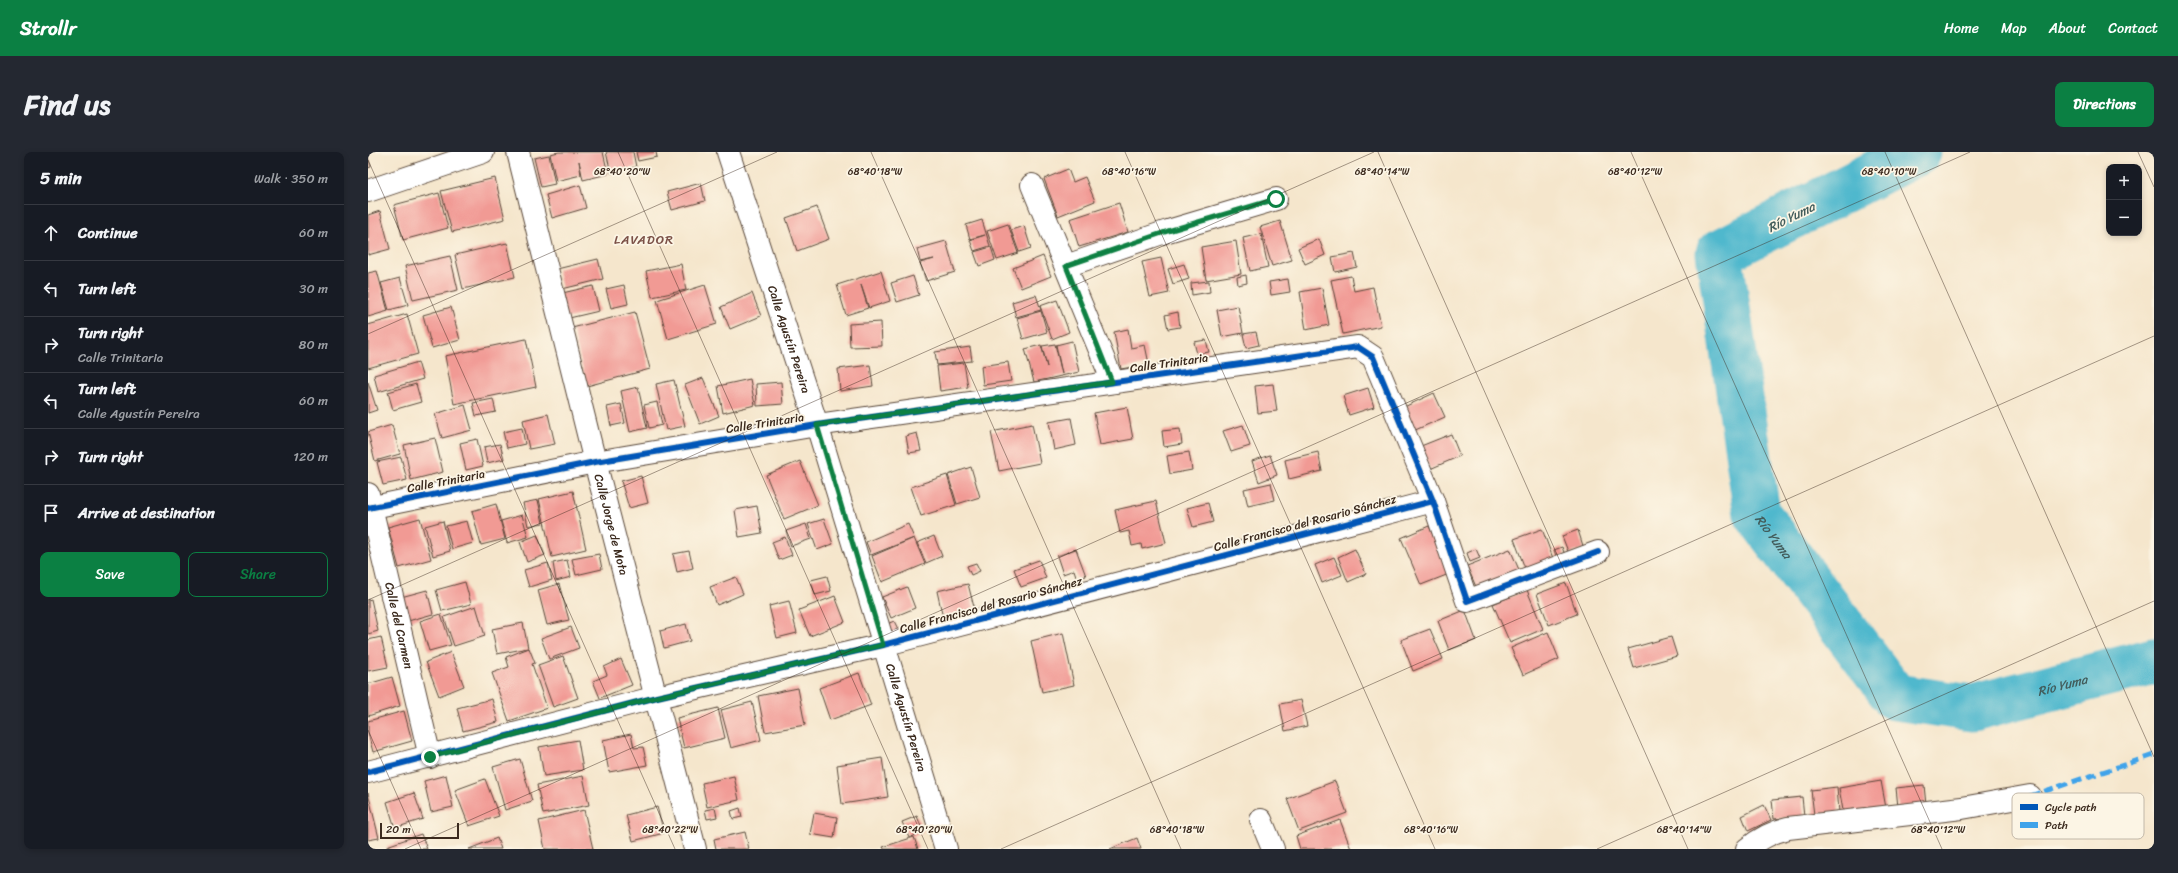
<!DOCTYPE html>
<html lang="en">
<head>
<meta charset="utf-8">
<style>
  :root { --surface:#171b24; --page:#242831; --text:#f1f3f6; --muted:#9ea1a6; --line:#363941; --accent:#0b8043 }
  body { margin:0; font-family:Sriracha,sans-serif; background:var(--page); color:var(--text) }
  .controls { position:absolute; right:12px; top:12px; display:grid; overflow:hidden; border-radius:8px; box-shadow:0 2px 6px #0003 }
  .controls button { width:36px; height:36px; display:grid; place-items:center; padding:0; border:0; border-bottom:1px solid var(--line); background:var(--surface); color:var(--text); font:20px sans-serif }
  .scale { position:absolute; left:12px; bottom:10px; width:79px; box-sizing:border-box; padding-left:4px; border:2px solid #3b2a1e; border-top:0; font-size:11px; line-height:14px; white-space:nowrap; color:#3b2a1e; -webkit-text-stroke:3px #fcf5e5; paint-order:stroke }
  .stop { position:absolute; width:12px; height:12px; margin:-9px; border:3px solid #0b8043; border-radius:50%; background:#fff }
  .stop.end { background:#0b8043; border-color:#fff; box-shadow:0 1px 4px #0008 }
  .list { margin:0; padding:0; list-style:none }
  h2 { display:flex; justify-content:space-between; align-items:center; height:52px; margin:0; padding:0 16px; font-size:17px }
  h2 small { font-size:13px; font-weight:400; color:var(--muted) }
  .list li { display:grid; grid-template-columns:26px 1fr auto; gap:12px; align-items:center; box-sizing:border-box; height:56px; padding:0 16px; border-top:1px solid var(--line) }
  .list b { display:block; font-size:15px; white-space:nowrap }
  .list p { margin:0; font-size:13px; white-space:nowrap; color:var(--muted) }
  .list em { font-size:13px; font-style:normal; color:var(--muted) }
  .actions { display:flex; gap:8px; padding:12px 16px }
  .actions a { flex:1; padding:9px 0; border:1px solid var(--accent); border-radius:8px; text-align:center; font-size:14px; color:var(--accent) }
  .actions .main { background:var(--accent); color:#fff }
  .icon { flex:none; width:22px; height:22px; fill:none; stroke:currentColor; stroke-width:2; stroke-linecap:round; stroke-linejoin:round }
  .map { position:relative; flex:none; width:1786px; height:697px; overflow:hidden; border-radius:8px }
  header { display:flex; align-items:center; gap:24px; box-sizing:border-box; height:56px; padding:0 20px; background:var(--accent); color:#fff }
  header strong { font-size:19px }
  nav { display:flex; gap:22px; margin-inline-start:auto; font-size:14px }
  .intro { display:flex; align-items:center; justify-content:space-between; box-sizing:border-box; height:96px; padding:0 24px }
  h1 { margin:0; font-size:28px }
  .button { padding:10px 18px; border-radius:8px; background:var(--accent); color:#fff; font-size:14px; font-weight:700 }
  main { display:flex; gap:24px; padding:0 24px }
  aside { flex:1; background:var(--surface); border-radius:8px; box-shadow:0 2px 6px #0003 }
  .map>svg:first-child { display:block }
</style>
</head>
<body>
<header>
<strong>Strollr</strong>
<nav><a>Home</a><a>Map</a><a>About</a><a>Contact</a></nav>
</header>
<div class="intro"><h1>Find us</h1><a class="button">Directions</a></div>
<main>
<aside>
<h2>5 min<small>Walk · 350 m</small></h2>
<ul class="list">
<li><svg class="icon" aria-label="ahead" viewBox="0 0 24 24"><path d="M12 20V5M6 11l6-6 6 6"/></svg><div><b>Continue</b></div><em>60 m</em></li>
<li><svg class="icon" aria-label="left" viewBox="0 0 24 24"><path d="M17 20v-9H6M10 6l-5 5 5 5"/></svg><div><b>Turn left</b></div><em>30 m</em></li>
<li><svg class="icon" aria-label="right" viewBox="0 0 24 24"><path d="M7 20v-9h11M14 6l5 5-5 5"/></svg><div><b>Turn right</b><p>Calle Trinitaria</p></div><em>80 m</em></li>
<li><svg class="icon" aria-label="left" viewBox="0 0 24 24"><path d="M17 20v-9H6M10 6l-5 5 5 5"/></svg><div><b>Turn left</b><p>Calle Agustín Pereira</p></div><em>60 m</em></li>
<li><svg class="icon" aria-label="right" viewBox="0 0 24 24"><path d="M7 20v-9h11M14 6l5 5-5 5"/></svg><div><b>Turn right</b></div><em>120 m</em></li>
<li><svg class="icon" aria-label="arrive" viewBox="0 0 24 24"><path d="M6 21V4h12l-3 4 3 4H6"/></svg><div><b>Arrive at destination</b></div></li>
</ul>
<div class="actions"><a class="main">Save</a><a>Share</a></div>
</aside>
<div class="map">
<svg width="1786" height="697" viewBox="0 0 1786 697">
  <rect width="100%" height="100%" fill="#fcf5e5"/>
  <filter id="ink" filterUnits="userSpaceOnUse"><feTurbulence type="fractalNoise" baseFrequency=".025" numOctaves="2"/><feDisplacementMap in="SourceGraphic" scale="8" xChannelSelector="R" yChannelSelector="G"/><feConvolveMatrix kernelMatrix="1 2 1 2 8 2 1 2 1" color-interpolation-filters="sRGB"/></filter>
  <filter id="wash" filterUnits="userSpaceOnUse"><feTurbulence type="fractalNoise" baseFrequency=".012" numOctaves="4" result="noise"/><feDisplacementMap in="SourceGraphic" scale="16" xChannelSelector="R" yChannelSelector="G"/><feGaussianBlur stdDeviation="0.9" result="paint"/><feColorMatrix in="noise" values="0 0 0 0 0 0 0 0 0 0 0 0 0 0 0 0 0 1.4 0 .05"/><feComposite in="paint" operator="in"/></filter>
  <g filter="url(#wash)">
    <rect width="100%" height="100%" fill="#f5e6cc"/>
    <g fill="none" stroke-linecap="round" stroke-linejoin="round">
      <path stroke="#4fb8cd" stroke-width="47" id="s1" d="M1550,0L1351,101L1389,362L1527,545L1604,556L1786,509"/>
    </g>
    <g id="blocks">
      <g fill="#f19a94">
        <path d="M191,0H235L240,22L215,28L211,9L213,23L188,29L182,2Z"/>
        <path d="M238,0H265L268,15L243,21Z"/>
        <path d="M268,0H288L289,5L270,9Z"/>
        <path d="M181,3L187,32L173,35L166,6Z"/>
        <path d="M0,5L3,15L0,16Z"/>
        <path d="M700,17L705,30L717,25L727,49L690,64L676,27Z"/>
        <path d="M127,26L137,67L84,80L73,39Z"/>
        <path d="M333,31L337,49L304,58L299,40Z"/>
        <path d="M212,33L218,56L184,66L178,43Z"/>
        <path d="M71,41L80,76L35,88L26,53Z"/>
        <path d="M751,51L760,80L711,95L702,67Z"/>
        <path d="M449,55L461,87L429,99L418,66Z"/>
        <path d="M12,59L22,97L0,103V63Z"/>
        <path d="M614,68L622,94L606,99L602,88L617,83L602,87L598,73Z"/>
        <path d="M912,69L924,108L904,114L892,75Z"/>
        <path d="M640,72L650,101L629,108L619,79Z"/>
        <path d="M656,74L663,96L651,100L643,78Z"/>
        <path d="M893,82L900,115L882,119L875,86Z"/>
        <path d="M951,87L957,103L937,112L930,96Z"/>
        <path d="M578,89L587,120L558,129L552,111L566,107L552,110L549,97Z"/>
        <path d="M868,89L873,122L838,128L833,95Z"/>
        <path d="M139,91L147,125L95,137L87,103Z"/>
        <path d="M623,95L627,108L611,114L606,100Z"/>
        <path d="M986,101L989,115L967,120L964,105Z"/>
        <path d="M82,104L90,138L45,148L37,114Z"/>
        <path d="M675,104L683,124L653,136L645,116Z"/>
        <path d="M793,106L801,141L782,145L774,110Z"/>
        <path d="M230,107L235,127L194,137L189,117Z"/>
        <path d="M313,112L318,138L284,145L278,119Z"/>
        <path d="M816,112L821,127L805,132L800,117Z"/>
        <path d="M9,119L20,159L0,165V121Z"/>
        <path d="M513,119L522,149L501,156L493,133L500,156L478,163L469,133Z"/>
        <path d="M878,123L879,131L870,133L869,125Z"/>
        <path d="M545,124L551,143L529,150L523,131Z"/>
        <path d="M983,124L986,139L1005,135L1013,174L975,182L963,128Z"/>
        <path d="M32,126L40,153L21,158L13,131Z"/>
        <path d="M920,127L922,140L903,143L901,130Z"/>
        <path d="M841,129L842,140L824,143L823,131Z"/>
        <path d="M256,133L260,152L243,156L238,137Z"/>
        <path d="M337,133L349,172L300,187L289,148Z"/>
        <path d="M225,134L231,159L197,167L190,142Z"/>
        <path d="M954,136L961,173L938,178L932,140Z"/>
        <path d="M384,141L393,164L362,177L353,155Z"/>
        <path d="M668,143L673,158L648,165L644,150Z"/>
        <path d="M689,148L701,180L684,187L672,154Z"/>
        <path d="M870,154L875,181L854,185L849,158Z"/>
        <path d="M83,155L92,188L64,196L55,163Z"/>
        <path d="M673,159L679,180L655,187L649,166Z"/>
        <path d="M267,160L282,217L219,234L204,176Z"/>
        <path d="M810,160L812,175L800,177L797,163Z"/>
        <path d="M39,162L50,202L0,216V173Z"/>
        <path d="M513,170L514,194L482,195L481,172Z"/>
        <path d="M760,177L763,196L777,193L781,212L753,217L746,180Z"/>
        <path d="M888,180L891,193L878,196L875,182Z"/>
        <path d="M158,187L168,235L86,252L77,204Z"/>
        <path d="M838,188L841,200L829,202L826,190Z"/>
        <path d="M704,189L711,220L666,230L657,197L673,193L679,215L674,194L687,192L694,222L688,193Z"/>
        <path d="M602,195L604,209L569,213L567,200Z"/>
        <path d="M50,210L55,227L10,240L6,223Z"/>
        <path d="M640,210L643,229L615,233L613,214Z"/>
        <path d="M596,211L600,235L572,239L569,214Z"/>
        <path d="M502,213L505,234L472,239L470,217Z"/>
        <path d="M335,226L351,264L332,272L317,233Z"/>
        <path d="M382,227L387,253L355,261L350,234Z"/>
        <path d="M306,228L317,274L298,278L288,232Z"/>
        <path d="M0,230L9,258L0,261Z"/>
        <path d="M413,230L415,252L389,254L388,232Z"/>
        <path d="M48,232L53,250L25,258L20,240Z"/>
        <path d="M905,232L909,259L890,261L887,234Z"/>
        <path d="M270,235L279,276L262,280L253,239Z"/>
        <path d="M1000,236L1006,255L981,263L975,244Z"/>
        <path d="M1066,241L1077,265L1045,279L1034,256Z"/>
        <path d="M125,247L128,260L108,264L105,251Z"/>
        <path d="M289,250L294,273L281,276L276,253Z"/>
        <path d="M253,252L257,271L243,274L239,255Z"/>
        <path d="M97,253L104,278L74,286L67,262Z"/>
        <path d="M759,255L765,287L732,293L726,261Z"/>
        <path d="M180,262L187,292L161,297L155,268Z"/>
        <path d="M703,266L708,293L686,298L681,270Z"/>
        <path d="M664,272L672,311L631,319L623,280Z"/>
        <path d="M24,273L32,302L7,309L0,280Z"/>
        <path d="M875,273L882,294L863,300L855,279Z"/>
        <path d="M154,276L157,292L139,296L135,280Z"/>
        <path d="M812,277L814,292L796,295L794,279Z"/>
        <path d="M549,281L553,299L541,301L538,284Z"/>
        <path d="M1083,282L1092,304L1062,317L1053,294Z"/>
        <path d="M67,286L75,320L43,328L36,293Z"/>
        <path d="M109,287L115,314L98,318L92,291Z"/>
        <path d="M132,292L136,307L119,311L116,295Z"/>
        <path d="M821,300L824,318L802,322L799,304Z"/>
        <path d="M950,300L954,319L921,327L917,308Z"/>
        <path d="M902,303L909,323L891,330L884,309Z"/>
        <path d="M33,305L39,328L15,333L9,310Z"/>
        <path d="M432,309L450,353L416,367L398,323Z"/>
        <path d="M603,315L612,345L589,352L580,323Z"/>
        <path d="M579,323L588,353L553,364L543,335Z"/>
        <path d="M273,324L280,351L261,356L253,329Z"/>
        <path d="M903,331L907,348L880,354L876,337Z"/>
        <path d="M205,339L218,397L184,405L171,347Z"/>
        <path d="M170,348L175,371L160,374L155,351Z"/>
        <path d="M788,349L798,391L774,397L773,392L764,394L761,379L752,381L747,358Z"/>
        <path d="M840,351L845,370L825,375L819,356Z"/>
        <path d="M128,352L137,387L113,393L104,359Z"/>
        <path d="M389,354L394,381L371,385L367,358Z"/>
        <path d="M154,363L160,385L139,391L133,369Z"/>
        <path d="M52,366L63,407L31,416L20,375Z"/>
        <path d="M456,367L465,392L449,398L440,372Z"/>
        <path d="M75,369L82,399L65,404L57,374Z"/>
        <path d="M99,369L105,391L84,397L78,374Z"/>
        <path d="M438,372L443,387L423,394L418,379Z"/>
        <path d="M540,372L546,386L503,403L498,390Z"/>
        <path d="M1061,374L1081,422L1053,433L1033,386Z"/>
        <path d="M1174,377L1186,409L1158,419L1146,387Z"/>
        <path d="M1210,378L1216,397L1201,402L1194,384Z"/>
        <path d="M169,383L177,403L159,410L152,390Z"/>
        <path d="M566,384L574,404L558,411L549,391Z"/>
        <path d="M417,385L424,403L411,408L404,390Z"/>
        <path d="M546,386L557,412L514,430L504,404Z"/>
        <path d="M1194,395L1197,403L1189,406L1186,398Z"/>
        <path d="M708,397L718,424L709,427L706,418L695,422L689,404Z"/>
        <path d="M987,397L998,422L980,430L970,405Z"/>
        <path d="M1108,397L1112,406L1102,410L1099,401Z"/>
        <path d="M1142,397L1152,420L1109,437L1099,414Z"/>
        <path d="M321,399L325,416L309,420L305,402Z"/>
        <path d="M231,402L234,417L208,423L204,407Z"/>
        <path d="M966,405L974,423L954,431L947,413Z"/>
        <path d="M199,408L203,425L188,429L185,411Z"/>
        <path d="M671,408L678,426L653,435L646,417Z"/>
        <path d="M180,411L184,428L161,435L156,418Z"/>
        <path d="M608,411L612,419L603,423L599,414Z"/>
        <path d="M459,424L463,439L447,443L443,428Z"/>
        <path d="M368,425L375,442L349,453L342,435Z"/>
        <path d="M97,430L103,452L74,459L68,438Z"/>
        <path d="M1198,431L1209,462L1181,473L1169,442Z"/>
        <path d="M191,432L201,468L179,473L170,438Z"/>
        <path d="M600,432L607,459L575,466L569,439Z"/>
        <path d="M539,435L547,456L523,466L514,445Z"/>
        <path d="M59,438L65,462L40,469L33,445Z"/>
        <path d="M1159,438L1175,477L1142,491L1125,452Z"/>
        <path d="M467,444L477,470L442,484L431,458Z"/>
        <path d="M3,447L10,479L0,482V448Z"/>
        <path d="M421,449L429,481L409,486L401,454Z"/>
        <path d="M108,454L117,484L86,494L76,465Z"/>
        <path d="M1097,458L1108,488L1081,498L1070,469Z"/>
        <path d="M73,462L83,493L61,499L52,469Z"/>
        <path d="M526,469L532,481L523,485L517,473Z"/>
        <path d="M155,471L160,496L129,502L124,477Z"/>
        <path d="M318,472L322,489L296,496L292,479Z"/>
        <path d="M203,475L211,496L181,507L173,486Z"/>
        <path d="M1062,477L1075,507L1045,519L1033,488Z"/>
        <path d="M1180,480L1191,507L1155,523L1143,496Z"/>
        <path d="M695,481L706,533L674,540L663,489Z"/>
        <path d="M13,485L20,515L0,519V488Z"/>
        <path d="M1303,485L1309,504L1266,516L1260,497Z"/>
        <path d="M161,496L167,511L164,512L179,556L141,569L124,521L141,515L138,505Z"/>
        <path d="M83,500L96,534L71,544L58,510Z"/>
        <path d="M195,504L210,546L185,555L170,513Z"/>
        <path d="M253,507L264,533L232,546L225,529L239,523L236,515Z"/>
        <path d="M491,521L503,553L462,568L451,536Z"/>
        <path d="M24,525L32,554L0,564V532Z"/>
        <path d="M430,536L437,573L397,580L390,544Z"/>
        <path d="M124,547L130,570L95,579L89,556Z"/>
        <path d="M933,548L939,574L917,579L912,552Z"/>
        <path d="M384,550L393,588L363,596L353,558Z"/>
        <path d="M350,556L357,586L316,596L309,566Z"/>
        <path d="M36,559L44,589L5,600L0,581V569Z"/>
        <path d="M263,582L266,596L275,595L279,613L241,620L235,588Z"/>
        <path d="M210,588L215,618L176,624L171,595Z"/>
        <path d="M514,606L520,645L474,652L469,613Z"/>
        <path d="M152,607L164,649L137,658L125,615Z"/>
        <path d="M78,623L85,655L63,660L56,629Z"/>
        <path d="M215,624L221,653L175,662L169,633Z"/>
        <path d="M366,624L371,648L339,655L334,631Z"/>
        <path d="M117,627L131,664L101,674L87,638Z"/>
        <path d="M967,629L979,661L931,679L919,647Z"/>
        <path d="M1513,629L1518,656L1476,664L1471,636Z"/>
        <path d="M1556,633L1558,653L1530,655L1528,636Z"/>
        <path d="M1469,635L1471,660L1446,663L1443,638Z"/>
        <path d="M0,641L11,686L0,688Z"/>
        <path d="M46,641L55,667L27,676L19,650Z"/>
        <path d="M1434,645L1436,664L1406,667L1404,648Z"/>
        <path d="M1396,653L1403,668L1380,679L1374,664Z"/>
        <path d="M289,655L296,681L265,689L258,663Z"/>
        <path d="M347,656L349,665L339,667L337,658Z"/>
        <path d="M372,656L374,665L365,667L363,659Z"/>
        <path d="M216,658L225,697H177L171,669Z"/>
        <path d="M446,661L469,665L466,686L442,682Z"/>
        <path d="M549,664L555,680L541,686L534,670Z"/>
        <path d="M972,668L983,697H932L928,684Z"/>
        <path d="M377,680L381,697H348L346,687Z"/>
        <path d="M53,682L59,697H20L19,694Z"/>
        <path d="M546,685L550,697H516L515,695Z"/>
        <path d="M129,686L133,697H101Z"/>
        <path d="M769,686L773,697H742Z"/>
      </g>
    </g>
  </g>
  <g filter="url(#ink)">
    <use href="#blocks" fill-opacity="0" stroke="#574638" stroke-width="1"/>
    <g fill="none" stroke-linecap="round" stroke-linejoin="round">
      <defs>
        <g id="minor">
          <path id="s2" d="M150,0L227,310L327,697"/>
          <path id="s3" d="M360,0L449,273L578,697"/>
          <path d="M664,33L745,230"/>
          <path d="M0,39L115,0"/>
          <path d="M698,114L800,79L908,47"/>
          <path id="s4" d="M0,342L62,605"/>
          <path d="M0,356L227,310L449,273L990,195L1005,205L1065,349L1099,449L1230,400"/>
          <path d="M0,620L289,545L515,493L1065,349"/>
          <path d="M893,668L905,697"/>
          <path d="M1379,697C1392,686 1404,680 1420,676L1594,656L1662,644"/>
        </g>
      </defs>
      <use href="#minor" stroke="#574638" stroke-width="24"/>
      <use href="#minor" stroke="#fff" stroke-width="22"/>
      <path stroke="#3fa3ea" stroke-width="5" stroke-dasharray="10 5" stroke-linecap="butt" d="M1662,644L1786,603"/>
      <defs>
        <g id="cycleway">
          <path d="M0,356L227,310L449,273L990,195L1005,205L1065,349L1099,449L1230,400"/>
          <path d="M0,620L289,545L515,493L1065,349"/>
        </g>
      </defs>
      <use href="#cycleway" stroke="#fcf5e5" stroke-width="8"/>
      <use href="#cycleway" stroke="#0057b8" stroke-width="6"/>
    </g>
  </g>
  <g fill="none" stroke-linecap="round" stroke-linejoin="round" filter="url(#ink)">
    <path stroke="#0b8043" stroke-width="5" d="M62,605L289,545L515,493L449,273L744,230L698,114L800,79L908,47"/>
  </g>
  <path fill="none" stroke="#3b2a1e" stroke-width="1" stroke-opacity="0.45" d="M250,0L560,697M503,0L813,697M757,0L1067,697M1010,0L1320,697M1263,0L1574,697M1517,0L1786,605M1770,0L1786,35M0,8L307,697M0,182L409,0M0,448L1006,0M0,578L53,697M37,697L1602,0M633,697L1786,184M1229,697L1786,449"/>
  <g text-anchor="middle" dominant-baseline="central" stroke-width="3.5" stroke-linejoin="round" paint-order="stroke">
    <g font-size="12" fill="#3b2a1e" stroke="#fcf5e5">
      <text stroke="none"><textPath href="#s3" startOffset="197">Calle Agustín Pereira</textPath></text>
      <text transform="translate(801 211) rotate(-8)">Calle Trinitaria</text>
      <text transform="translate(397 271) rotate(-9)">Calle Trinitaria</text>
      <text transform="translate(78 329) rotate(-11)">Calle Trinitaria</text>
      <text transform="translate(937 371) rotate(-15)">Calle Francisco del Rosario Sánchez</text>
      <text stroke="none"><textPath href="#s2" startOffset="384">Calle Jorge de Mota</textPath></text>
      <text transform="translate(623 453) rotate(-15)">Calle Francisco del Rosario Sánchez</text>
      <text stroke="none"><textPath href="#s4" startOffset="135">Calle del Carmen</textPath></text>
      <text stroke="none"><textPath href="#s3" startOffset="593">Calle Agustín Pereira</textPath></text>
    </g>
    <g font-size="13" font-style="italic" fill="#425c5b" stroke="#fcf5e5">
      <text transform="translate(1423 65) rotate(-27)">Río Yuma</text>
      <text stroke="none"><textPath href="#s1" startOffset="515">Río Yuma</textPath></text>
      <text stroke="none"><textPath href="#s1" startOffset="887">Río Yuma</textPath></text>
    </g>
    <g font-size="13" letter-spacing="1" fill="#7b5147" stroke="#fcf5e5">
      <text x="276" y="87">LAVADOR</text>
    </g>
  </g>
  <rect x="1644" y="641" width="132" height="46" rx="6" fill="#fcf5e5" stroke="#c2b8a9" stroke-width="1"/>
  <rect x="1652" y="652" width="18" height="6" fill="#0057b8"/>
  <rect x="1652" y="670" width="18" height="6" fill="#3fa3ea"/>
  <g font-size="11" fill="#3b2a1e">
    <text x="1677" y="659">Cycle path</text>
    <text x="1677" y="677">Path</text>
  </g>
  <g font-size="10" text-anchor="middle" fill="#3b2a1e" stroke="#fcf5e5" stroke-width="3.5" stroke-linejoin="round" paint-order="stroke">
    <text x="254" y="23">68°40'20"W</text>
    <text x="507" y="23">68°40'18"W</text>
    <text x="761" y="23">68°40'16"W</text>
    <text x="1014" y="23">68°40'14"W</text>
    <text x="1267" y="23">68°40'12"W</text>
    <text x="1521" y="23">68°40'10"W</text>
    <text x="302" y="681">68°40'22"W</text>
    <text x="556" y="681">68°40'20"W</text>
    <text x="809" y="681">68°40'18"W</text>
    <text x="1063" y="681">68°40'16"W</text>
    <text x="1316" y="681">68°40'14"W</text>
    <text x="1570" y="681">68°40'12"W</text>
  </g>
</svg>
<div class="controls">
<button>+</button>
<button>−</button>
</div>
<div class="scale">20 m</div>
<div class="stop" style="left:908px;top:47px"></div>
<div class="stop end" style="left:62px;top:605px"></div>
</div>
</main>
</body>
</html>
